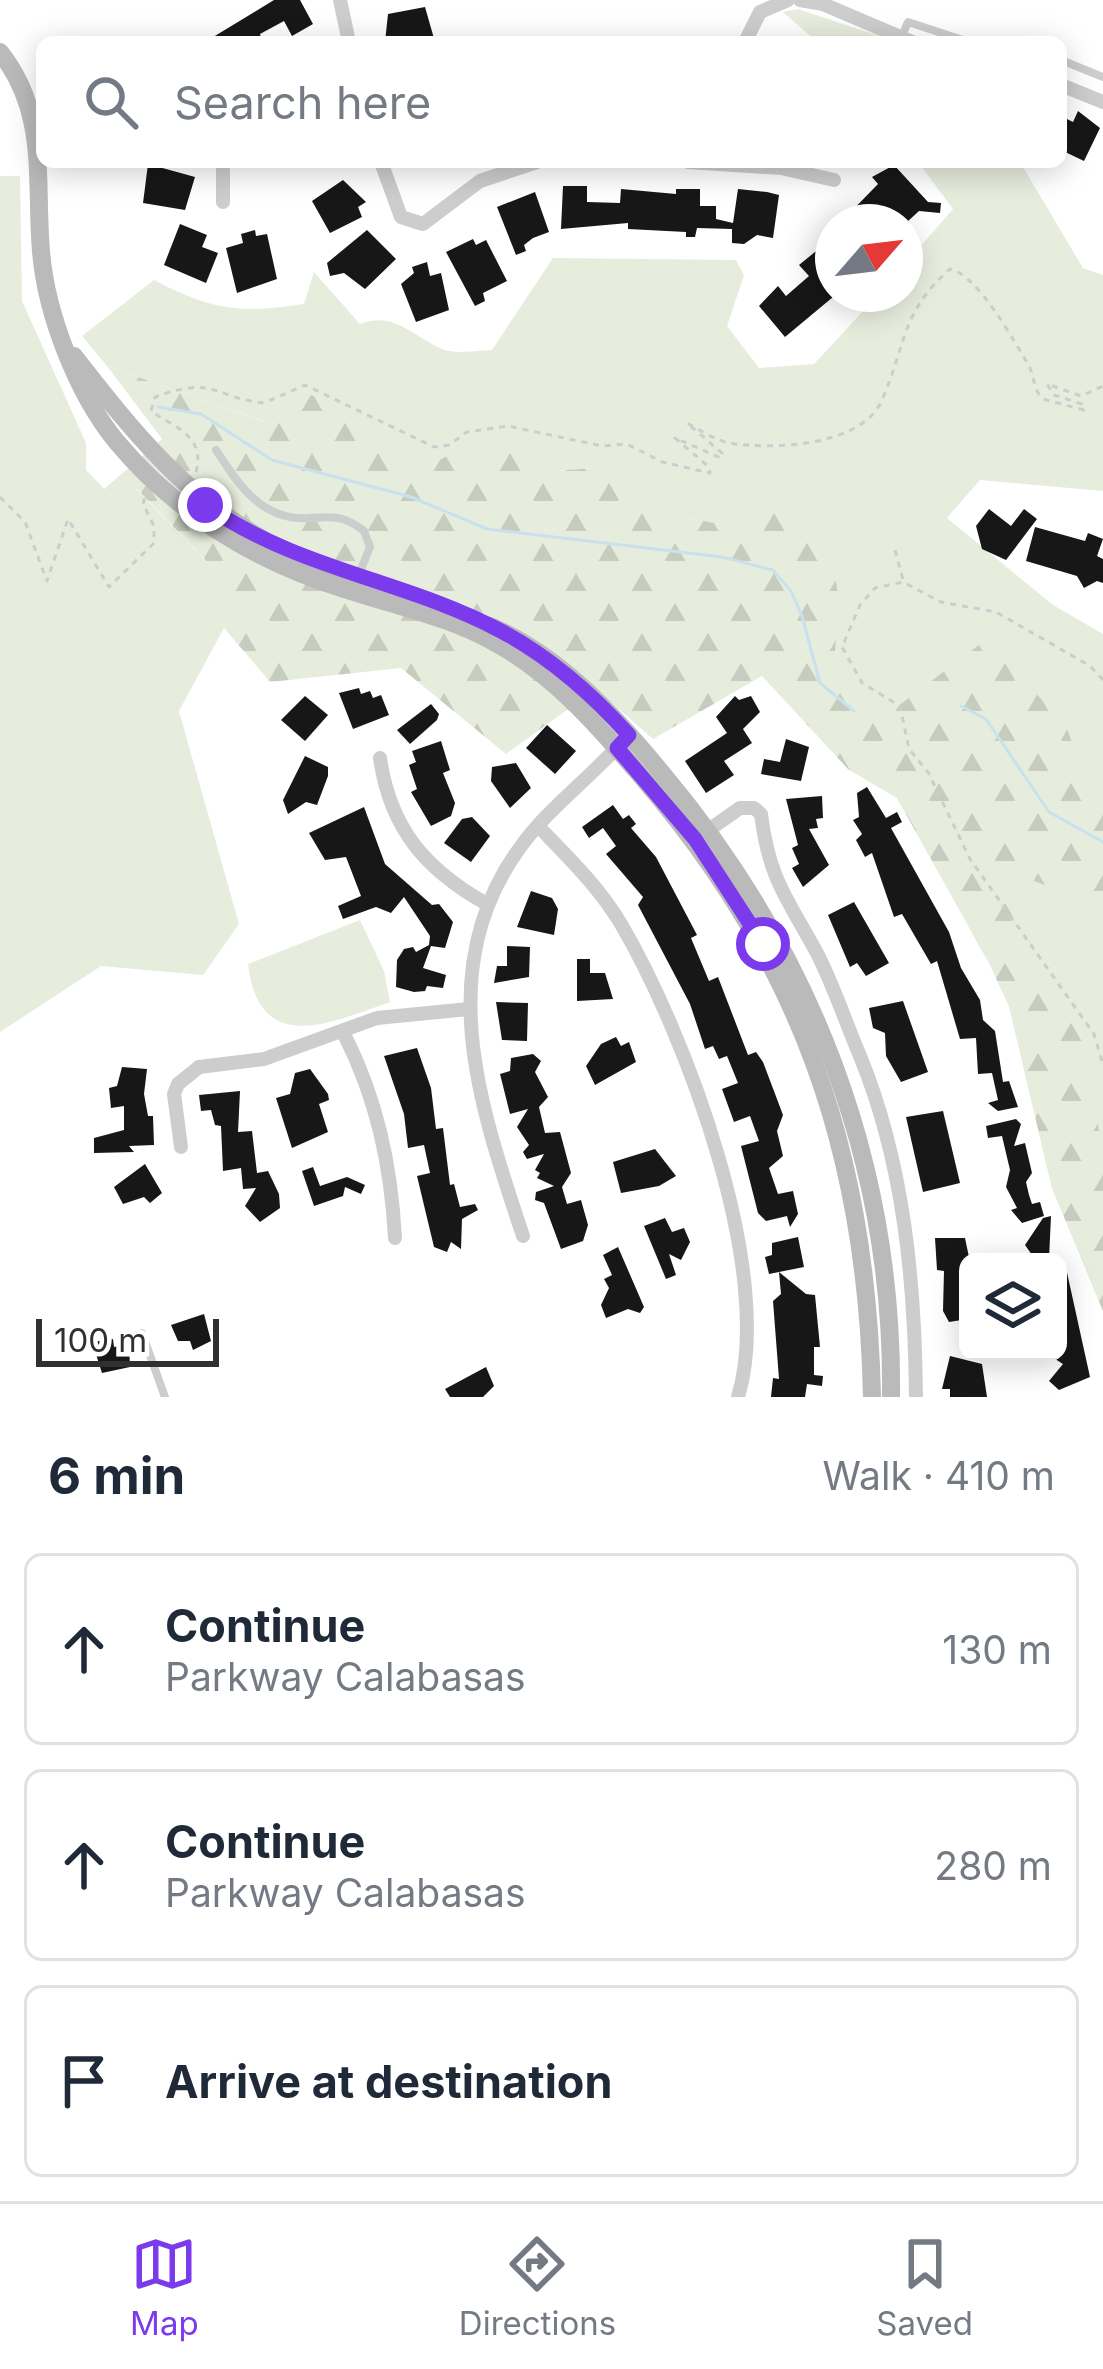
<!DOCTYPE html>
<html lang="en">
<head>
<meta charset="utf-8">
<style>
  :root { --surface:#fff; --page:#f6f6f7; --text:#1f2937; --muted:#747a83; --line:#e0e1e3; --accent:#7c3aed }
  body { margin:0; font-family:Inter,sans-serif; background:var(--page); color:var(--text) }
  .controls { position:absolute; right:36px; bottom:36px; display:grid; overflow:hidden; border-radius:18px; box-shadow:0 6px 30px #0003 }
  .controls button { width:108px; height:108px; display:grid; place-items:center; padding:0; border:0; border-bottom:3px solid var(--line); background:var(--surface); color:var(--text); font:60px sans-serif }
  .compass { position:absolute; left:815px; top:204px; width:108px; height:108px; border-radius:50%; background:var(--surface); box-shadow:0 6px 30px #0003; rotate:62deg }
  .scale { position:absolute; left:36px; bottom:30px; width:183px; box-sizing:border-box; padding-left:12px; border:6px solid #303030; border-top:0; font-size:33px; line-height:42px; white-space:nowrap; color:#303030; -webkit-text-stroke:9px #fff; paint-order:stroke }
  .stop { position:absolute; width:36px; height:36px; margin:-27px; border:9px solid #7c3aed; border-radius:50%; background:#fff }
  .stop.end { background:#7c3aed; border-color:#fff; box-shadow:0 3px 12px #0008 }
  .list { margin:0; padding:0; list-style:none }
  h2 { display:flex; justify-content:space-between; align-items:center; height:156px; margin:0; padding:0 48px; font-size:51px }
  h2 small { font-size:39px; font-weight:400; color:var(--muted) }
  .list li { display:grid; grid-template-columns:78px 1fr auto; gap:36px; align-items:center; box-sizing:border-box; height:192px; margin:0 24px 24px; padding:0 24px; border:3px solid var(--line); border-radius:18px }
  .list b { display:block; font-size:45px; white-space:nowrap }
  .list p { margin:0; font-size:39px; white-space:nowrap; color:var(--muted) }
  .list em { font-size:39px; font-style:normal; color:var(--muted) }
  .icon { flex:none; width:66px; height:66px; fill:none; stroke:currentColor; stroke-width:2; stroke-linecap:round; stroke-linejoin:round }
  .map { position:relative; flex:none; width:1103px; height:1397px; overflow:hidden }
  .search { position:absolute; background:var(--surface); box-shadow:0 6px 30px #0003; left:36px; right:36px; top:36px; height:132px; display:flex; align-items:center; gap:30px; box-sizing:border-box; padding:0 42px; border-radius:18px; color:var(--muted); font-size:45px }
  .sheet { height:804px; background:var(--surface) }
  nav { display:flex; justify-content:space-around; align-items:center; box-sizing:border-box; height:168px; border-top:3px solid var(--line); background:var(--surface); font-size:33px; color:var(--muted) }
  nav a { display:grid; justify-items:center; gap:6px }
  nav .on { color:var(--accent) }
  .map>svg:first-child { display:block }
</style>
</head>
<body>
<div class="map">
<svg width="1103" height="1397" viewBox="0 0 1103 1397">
  <defs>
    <pattern id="forest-firs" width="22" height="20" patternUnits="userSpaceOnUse" patternTransform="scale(3)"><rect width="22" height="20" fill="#e7eddd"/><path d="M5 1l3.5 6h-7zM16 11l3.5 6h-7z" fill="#c6ccbe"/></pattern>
  </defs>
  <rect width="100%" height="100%" fill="#fff"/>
  <g fill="#e7eddd">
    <path d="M798,9L897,42H817L783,12Z"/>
    <path d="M918,162H1020L1083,268L1103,275V491L980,480L947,518L1053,605L1103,634V1311L1052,1188L1009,1006L989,963L897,798L848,769L741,528L672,515L608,467L554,471L476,441L430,465L267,422L107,366L82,336L154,280C212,310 239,314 304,304L314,272L360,324C394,311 412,336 442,349C456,355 476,350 492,350L553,258L736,260L744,275L727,326L759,368L814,364L879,294H905V264L953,209Z"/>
    <path d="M0,176H20L22,301L86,443V470L113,498L136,489L224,579V628L179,711L239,924L203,975L101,966L0,1032Z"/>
    <path d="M360,920L384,971L390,1002C330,1023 259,1057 248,964Z"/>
  </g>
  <path fill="url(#forest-firs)" d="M107,366L266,422L311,395L392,433L406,458L430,465L475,441L544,456L554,471L608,467L672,515L741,528L778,487L828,534L839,601L835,652L889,713L983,642L1064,721L1082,769L1103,786V918L1096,905L1014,873L1012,931L1087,1040L1103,1162V1311L1052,1188L1009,1006L989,963L897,798L848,769L762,676L653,739L596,689L506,754L401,668L270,682L224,628V579L137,489L113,498L104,489L162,439Z"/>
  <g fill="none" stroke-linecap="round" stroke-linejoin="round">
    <g stroke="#c9e1ee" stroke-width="3">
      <path d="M158,407L201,414L272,460L411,497L487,529L722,557L773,570L791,591L802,616L820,683L854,711"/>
      <path d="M961,706L986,719L1049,812L1103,842"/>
    </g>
  </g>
  <g fill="#171717">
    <path d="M274,0H300L313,24L292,36L284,21L260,34L262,42H205Z"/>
    <path d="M425,7L435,42H385L388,14Z"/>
    <path d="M1078,111L1100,128L1084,161L1061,150V116L1073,122Z"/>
    <path d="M148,164L195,177L185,210L143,203Z"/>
    <path d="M894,165L928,202L941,203L940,213L919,211L907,222H841L878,184L872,177Z"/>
    <path d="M343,180L366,202L358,207L362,217L330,233L312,201Z"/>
    <path d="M563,186H587V202L620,203L621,189L676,194V189H700V206H716V219L733,223L738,189L767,192L779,195L773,238L757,235L744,244L732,243V229L697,228L695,237H686V232L628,229V223L561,229Z"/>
    <path d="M535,192L549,232L533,238L524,245L526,251L516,255L497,207Z"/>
    <path d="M180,224L207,235L202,247L218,253L206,283L164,265Z"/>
    <path d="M255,230L256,236L267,234L277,279L237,293L226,248L243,243L241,234Z"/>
    <path d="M367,230L396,259L365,289L344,273L330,276L327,263Z"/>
    <path d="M473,239L476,245L486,240L507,281L483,293L485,301L475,306L446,252Z"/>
    <path d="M826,243L832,250L833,297L785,337L759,306L778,286L786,296L809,276L799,265Z"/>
    <path d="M427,262L430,276L441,273L449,310L416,322L401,284L414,273L412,267Z"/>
    <path d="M989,509L1011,526L1024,509L1037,519L1006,560L982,549L976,526Z"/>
    <path d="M1035,527L1085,541L1088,533L1103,539L1097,556L1103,559V583L1097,581L1084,588L1077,576L1026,561Z"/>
    <path d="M359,688L361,694L370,691L373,698L381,695L389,715L353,729L339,693Z"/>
    <path d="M305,696L328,715L305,741L281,720Z"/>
    <path d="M735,696L739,700L751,696L760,712L743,729L752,743L724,761L734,775L706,793L685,761L727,733L716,717Z"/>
    <path d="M431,704L439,714L437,720L410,744L397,730Z"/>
    <path d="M547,725L576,751L555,774L526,748Z"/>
    <path d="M786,739L809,747L801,781L761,774L764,759L780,762Z"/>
    <path d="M441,741L450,770L443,773L455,803L451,816L431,826L411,792L417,789L409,765L416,762L412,751Z"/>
    <path d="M305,756L328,767V776L317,805L306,802L288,814L283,800Z"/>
    <path d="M516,763L531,788L510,808L491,781L492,767Z"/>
    <path d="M867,787L886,818L897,812L902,822L891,828L949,932L961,968L980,1000L983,1020L995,1031L1003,1082L1009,1081L1018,1107L998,1111L988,1103L998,1100L992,1073L978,1074L976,1038L960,1039L937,961L931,964L902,914L894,917L872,853L865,857L856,840L862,834L853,820L859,817L857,793Z"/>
    <path d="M822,796L823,818L816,819L818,828L809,829L829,865L803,887L792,868L799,864L792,848L798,845L786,799Z"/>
    <path d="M613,805L623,819L629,815L636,824L631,828L656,857L697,935L691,938L709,981L718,977L748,1055L756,1052L763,1062L783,1115L777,1131L783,1156L769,1168L778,1194L793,1191L798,1214L790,1227L787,1216L766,1221L758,1213L741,1146L759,1141L750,1116L734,1122L722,1089L738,1083L727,1056L719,1059L713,1046L705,1049L690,1004L638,905L643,897L606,854L616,846L603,828L589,838L582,827Z"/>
    <path d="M364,807L385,864L432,905L439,904L453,922L445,948L431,946L423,968L446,975L443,988L427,986L425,991L414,992L396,987L397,960L404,949L413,947L416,952L429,945L430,936L404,897L391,913L376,907L343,919L338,906L361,896L346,857L325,860L309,833Z"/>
    <path d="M472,817L490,836L471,862L444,843L462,819Z"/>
    <path d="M531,891L552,898L558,909L554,935L517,927Z"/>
    <path d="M854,902L889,963L866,976L857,963L850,967L828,915Z"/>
    <path d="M507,946L530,947L529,977L494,983L497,966H507Z"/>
    <path d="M577,959H590V973H605L613,999L577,1001Z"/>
    <path d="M903,1001L928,1072L901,1082L886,1056L885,1033L873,1028L869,1008Z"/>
    <path d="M496,1002L528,1003L527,1041L502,1040Z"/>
    <path d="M616,1037L621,1046L629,1042L636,1062L595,1085L586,1066L601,1044Z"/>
    <path d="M417,1048L431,1088L436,1129L443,1128L450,1185L454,1184L460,1207L475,1204L478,1210L462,1219L461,1249L451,1242L447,1252L434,1247L417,1176L430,1173L424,1145L408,1148L404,1114L384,1056Z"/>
    <path d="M533,1054L541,1061L535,1072L548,1097L539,1107L545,1133L560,1132L571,1173L562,1187L567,1204L581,1200L588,1225L583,1241L561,1249L544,1203L535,1200L536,1192L554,1186L537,1178L540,1173L535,1170L544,1154L527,1159L523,1152L529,1145L517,1127L528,1109L510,1114L500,1074L510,1071L511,1058Z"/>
    <path d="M122,1067L147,1069L144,1094L148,1116H153L154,1145L129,1146L134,1152L94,1153V1138L124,1130V1106L111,1108L109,1088L117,1086Z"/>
    <path d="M310,1069L328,1094L329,1100L319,1104L328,1132L292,1148L276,1098L290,1094L295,1073Z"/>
    <path d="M240,1091L238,1132L252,1131L257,1173L268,1171L279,1194L280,1208L260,1222L245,1206L256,1188L243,1189L241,1168L223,1171L221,1126L215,1125L211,1110L201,1111L199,1095Z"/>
    <path d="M943,1111L960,1183L923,1192L906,1117Z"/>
    <path d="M1016,1119L1021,1124L1014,1146L1025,1143L1032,1173L1026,1182L1029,1195L1032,1204L1040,1202L1044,1216L1022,1223L1011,1210L1017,1208L1006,1187L1010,1170L1002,1136L988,1138L986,1126Z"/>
    <path d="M655,1149L676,1176L659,1186L621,1193L613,1162Z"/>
    <path d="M145,1164L162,1193L150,1203L144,1197L123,1204L114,1187Z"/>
    <path d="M313,1167L320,1186L347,1177L365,1185L361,1194L345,1187L343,1196L314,1206L302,1171Z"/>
    <path d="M1051,1216L1049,1259L1037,1262L1025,1245L1043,1218Z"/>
    <path d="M665,1218L672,1232L684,1228L690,1242L681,1260L669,1254L676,1275L666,1279L644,1226Z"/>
    <path d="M798,1237L804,1267L779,1272L806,1294L815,1295L820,1347H814V1375L823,1376L822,1386L807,1384L805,1397H771L773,1378L779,1379L773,1301L781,1294L779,1272L769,1274L765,1257L772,1255V1243Z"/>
    <path d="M935,1238H965L970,1262L968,1319L949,1322L943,1311L944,1271L937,1270Z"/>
    <path d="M618,1247L644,1307L640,1313L628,1309L606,1318L601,1305L609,1288L604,1279L612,1275L603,1255Z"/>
    <path d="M1066,1268L1090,1377L1059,1390L1049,1381L1063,1364L1044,1352H1058V1270Z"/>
    <path d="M204,1314L211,1341L193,1350L190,1341H178L171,1325Z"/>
    <path d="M113,1339L114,1347L129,1344L130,1367L102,1373L92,1342Z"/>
    <path d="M950,1356L982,1364L987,1397H950V1389H942Z"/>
    <path d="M486,1367L494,1386L483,1397H450L445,1389Z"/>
  </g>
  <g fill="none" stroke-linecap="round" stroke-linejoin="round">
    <g stroke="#cdcdcd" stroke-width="3" stroke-dasharray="6 6" stroke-linecap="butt">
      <path d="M196,472C206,436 174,427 151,411L155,397C217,375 210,397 264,403L305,385L434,447L449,445L467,432L508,426L602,446L627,444L662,462L710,473L709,467L675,438L721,458L722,453L687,423C700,430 715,440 729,443C771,450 862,447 882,400C906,346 900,313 950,269C977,274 1014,341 1028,364C1035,376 1032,388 1043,399L1084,410L1082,404L1054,395L1047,384L1081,396L1103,386"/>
      <path d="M0,497L25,522L47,581L68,519L109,587L154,543V526L143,504L146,494"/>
      <path d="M895,550L903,580"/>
      <path d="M1103,680L1090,666L996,612L941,602L903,582L875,588L860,605L842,647L862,683L900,706L909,749L928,772L970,859L1094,1034L1103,1065"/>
    </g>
    <g stroke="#cdcdcd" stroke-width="8">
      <path d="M902,36L908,22L969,42"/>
      <path d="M1061,60L1103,77"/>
      <path d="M216,450C239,485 262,522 311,518C333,516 345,516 364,531L370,547L358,577"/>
      <path d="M142,1333L165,1397"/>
    </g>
    <g stroke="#cdcdcd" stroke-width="14">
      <path d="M340,0L349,42"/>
      <path d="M800,0L823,4L912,42"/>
      <path d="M745,42L760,12L788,0"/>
      <path d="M1061,85L1103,102"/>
      <path d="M223,162V202"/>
      <path d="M381,162L401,217L423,224L480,181L537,162"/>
      <path d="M688,162L781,168L834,180"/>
      <path d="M380,758C390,828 425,869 485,903"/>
      <path d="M538,826C568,857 599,887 621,924C685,1033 776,1273 738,1397"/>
      <path d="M710,829L740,808H754L761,814C769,880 788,899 818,955C834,987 846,1023 860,1056C904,1163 915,1283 916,1397"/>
      <path d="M344,1034C377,1099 391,1165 395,1238"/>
      <path d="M181,1147L174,1094L178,1084L199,1067L264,1059L377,1018L469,1009"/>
      <path d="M523,1236C480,1107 432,969 519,849C547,809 589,779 621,743"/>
    </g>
    <g stroke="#bababa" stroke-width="18">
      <path d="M0,52C48,112 35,179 41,251C46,314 77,393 116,441C175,512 254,560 341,588C392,605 447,616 494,642C553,674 598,726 641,776C801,961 867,1153 872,1397"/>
      <path d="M74,356C143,445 205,521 313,563C359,581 408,592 453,611"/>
      <path d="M490,626C559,655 614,715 661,772C811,950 894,1163 891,1397"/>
    </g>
  </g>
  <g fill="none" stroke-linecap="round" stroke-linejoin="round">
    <path stroke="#7c3aed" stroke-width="15" d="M205,505C301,571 403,579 501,631C550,657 592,694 629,735L617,748L695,839L763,944"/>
  </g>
</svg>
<div class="controls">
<button><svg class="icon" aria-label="layers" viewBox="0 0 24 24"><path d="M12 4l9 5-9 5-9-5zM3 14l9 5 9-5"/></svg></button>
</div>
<svg class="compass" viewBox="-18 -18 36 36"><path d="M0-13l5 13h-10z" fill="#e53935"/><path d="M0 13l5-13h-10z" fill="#747a83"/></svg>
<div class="scale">100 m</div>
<div class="stop" style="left:763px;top:944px"></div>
<div class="stop end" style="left:205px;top:505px"></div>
<div class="search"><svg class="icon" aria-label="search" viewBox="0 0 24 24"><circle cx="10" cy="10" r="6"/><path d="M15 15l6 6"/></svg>Search here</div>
</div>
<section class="sheet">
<h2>6 min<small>Walk · 410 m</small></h2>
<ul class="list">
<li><svg class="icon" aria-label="ahead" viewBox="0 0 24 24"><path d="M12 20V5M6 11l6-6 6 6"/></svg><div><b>Continue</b><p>Parkway Calabasas</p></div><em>130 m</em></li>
<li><svg class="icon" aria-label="ahead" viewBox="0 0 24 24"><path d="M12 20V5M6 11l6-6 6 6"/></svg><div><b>Continue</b><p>Parkway Calabasas</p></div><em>280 m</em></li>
<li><svg class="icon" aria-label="arrive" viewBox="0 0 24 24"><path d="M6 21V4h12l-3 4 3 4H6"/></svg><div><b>Arrive at destination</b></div></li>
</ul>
</section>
<nav>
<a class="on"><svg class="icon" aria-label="map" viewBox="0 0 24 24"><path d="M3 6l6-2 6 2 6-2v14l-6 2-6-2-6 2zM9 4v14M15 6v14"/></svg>Map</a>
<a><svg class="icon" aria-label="directions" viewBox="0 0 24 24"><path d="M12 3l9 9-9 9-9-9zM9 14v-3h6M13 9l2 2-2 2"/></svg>Directions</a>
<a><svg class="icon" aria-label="saved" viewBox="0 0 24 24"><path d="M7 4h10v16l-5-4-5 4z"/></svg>Saved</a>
</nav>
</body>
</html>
